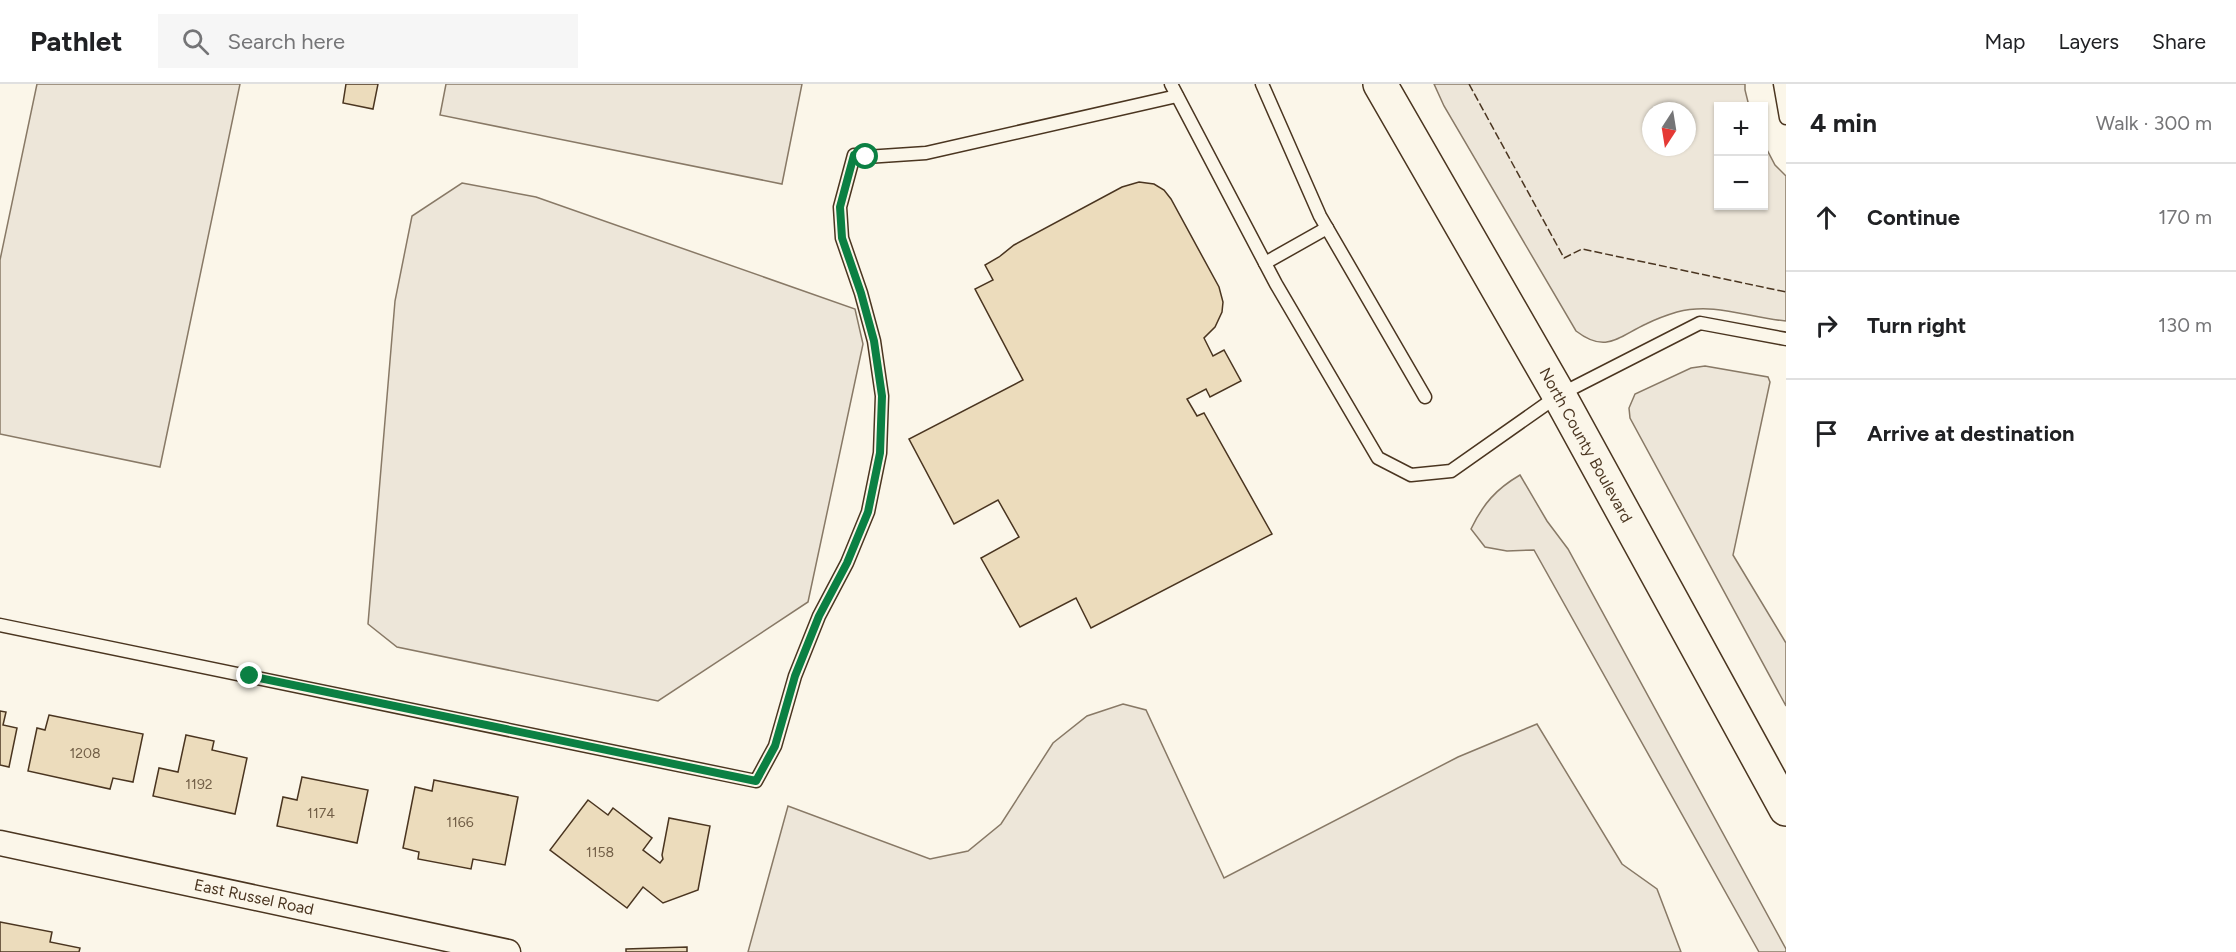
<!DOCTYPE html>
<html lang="en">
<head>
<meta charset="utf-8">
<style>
  :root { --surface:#fff; --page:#f6f6f6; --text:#202124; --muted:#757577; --line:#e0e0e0 }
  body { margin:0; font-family:Figtree,sans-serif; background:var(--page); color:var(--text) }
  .controls { position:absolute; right:18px; top:18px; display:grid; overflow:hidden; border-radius:0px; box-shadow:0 2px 4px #0004 }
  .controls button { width:54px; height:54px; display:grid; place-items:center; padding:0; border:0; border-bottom:2px solid var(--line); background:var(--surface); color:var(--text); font:30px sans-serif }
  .compass { position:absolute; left:1642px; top:18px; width:54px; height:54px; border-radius:50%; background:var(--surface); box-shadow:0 2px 4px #0004; rotate:192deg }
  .stop { position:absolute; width:18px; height:18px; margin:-14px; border:4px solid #0b8043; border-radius:50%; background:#fff }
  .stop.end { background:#0b8043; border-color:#fff; box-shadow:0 2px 6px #0008 }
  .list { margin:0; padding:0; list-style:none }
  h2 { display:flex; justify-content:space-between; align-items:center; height:78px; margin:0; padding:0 24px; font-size:26px }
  h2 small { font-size:20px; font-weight:400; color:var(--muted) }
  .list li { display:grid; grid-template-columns:39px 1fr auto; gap:18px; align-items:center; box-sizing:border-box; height:108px; padding:0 24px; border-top:2px solid var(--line) }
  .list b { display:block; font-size:22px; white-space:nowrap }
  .list em { font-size:20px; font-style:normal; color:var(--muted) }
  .icon { flex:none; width:33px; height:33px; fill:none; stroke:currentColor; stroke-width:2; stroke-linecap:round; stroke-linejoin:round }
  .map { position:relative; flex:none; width:1786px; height:868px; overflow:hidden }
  header { display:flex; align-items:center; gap:36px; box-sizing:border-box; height:84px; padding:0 30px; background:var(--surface); border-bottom:2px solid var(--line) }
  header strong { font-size:28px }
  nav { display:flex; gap:33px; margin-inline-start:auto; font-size:21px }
  .search { width:420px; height:54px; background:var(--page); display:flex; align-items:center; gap:15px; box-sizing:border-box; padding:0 21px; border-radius:0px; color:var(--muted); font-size:22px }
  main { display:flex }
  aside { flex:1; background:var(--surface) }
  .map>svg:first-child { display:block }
</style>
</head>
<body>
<header>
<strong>Pathlet</strong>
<div class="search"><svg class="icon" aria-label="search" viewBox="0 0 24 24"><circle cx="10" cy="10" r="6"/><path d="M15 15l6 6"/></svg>Search here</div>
<nav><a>Map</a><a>Layers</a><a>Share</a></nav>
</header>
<main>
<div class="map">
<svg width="1786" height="868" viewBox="0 0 1786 868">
  <rect width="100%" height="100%" fill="#fbf6e9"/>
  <g fill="#ede6d9" stroke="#887966" stroke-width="1.5" fill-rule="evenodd">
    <path d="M37,0H240L160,383L0,350V176Z"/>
    <path d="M446,0H802L782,100L440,31Z"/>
    <path d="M1434,0H1745V6L1749,22H1718V122H1764V60L1775,81L1786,92V237C1749,234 1715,218 1677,228C1667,231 1656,235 1646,240C1618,253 1606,270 1576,247L1444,22ZM1651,27H1687V63H1651Z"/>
    <path d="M462,99L536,113L855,225L863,260L808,518L658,617L397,563L368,540L395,217L412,132Z"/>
    <path d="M1705,282L1768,293L1770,298L1733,471L1786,559V622L1630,334L1629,324L1635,310L1691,284Z"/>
    <path d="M1520,391L1547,437L1568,465L1786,865V868H1759L1534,466L1507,467L1485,463L1471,445C1483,420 1496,405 1520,391Z"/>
    <path d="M1123,620L1146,626L1224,794L1458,673L1537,640L1622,780L1657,805L1681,868H748L788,722L930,775L968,767L1001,740L1053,659L1087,632Z"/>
  </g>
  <g fill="#ecdcbc" stroke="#4a3520" stroke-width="1.5">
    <path d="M346,0H378L373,25L343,19Z"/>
    <path d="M1139,98L1154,100L1164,106L1171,115L1219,203L1223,218L1222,228L1215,243L1204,254L1213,272L1224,266L1241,297L1210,313L1206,305L1187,315L1197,332L1204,329L1272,450L1091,544L1076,514L1020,543L981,474L1019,453L998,416L954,440L909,355L1023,296L975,205L993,196L985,181L999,173L1014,161L1122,103Z"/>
    <path d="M0,627L6,628L3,641L17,644L9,683L0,681Z"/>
    <path d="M49,631L143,650L133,698L113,694L110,705L28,687L37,644L45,646Z"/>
    <path d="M186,651L214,657L212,666L247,674L235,730L153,712L159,684L178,688Z"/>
    <path d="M302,693L368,706L357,759L277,742L283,713L297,716Z"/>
    <path d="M434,696L518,713L505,781L473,775L471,785L418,775L419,768L403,764L415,703L432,707Z"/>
    <path d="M588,716L608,731L613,724L652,754L643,766L660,779L663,775L662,771L669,734L710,742L698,806L663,819L643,803L627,824L550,766Z"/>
    <path d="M0,838L52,848L50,858L80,864L79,868H0Z"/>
    <path d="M687,863V868H626V865Z"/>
  </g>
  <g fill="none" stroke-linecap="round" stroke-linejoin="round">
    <defs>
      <g id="service">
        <path d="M1171,0L1276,200L1378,374L1411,391L1451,387L1559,311L1700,239L1786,255"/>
        <path d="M1262,0L1320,132L1425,313"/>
        <path d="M1780,0L1786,34"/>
        <path d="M1265,179L1327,144"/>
        <path d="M0,541L756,697L775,662L795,592L819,532L847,479L868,428L880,369L882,312L874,257L861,209L842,154L840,123L854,71L866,73L926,69L1177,12"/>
      </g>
      <path id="minor" d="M0,759L508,868"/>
      <path id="primary" d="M1380,0L1559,311L1786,725"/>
    </defs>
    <use href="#service" stroke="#4a3520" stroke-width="15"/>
    <use href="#minor" stroke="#4a3520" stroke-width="27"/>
    <use href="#primary" stroke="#4a3520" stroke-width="36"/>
    <use href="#service" stroke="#fbf6e9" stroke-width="12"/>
    <use href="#minor" stroke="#fbf6e9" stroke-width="24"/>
    <use href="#primary" stroke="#fbf6e9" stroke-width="33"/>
    <path stroke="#4a3520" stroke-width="1.5" stroke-dasharray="8 3" stroke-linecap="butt" d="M1469,0L1564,174L1582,165L1786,208"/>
  </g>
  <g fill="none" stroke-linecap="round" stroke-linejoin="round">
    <path stroke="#0b8043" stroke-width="8" d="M250,592L756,697L775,662L795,592L819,532L847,479L868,428L880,369L882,312L874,257L861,209L842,154L840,123L854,71L866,73"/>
  </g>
  <g text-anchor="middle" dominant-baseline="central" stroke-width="4.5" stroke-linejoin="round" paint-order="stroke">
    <g font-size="14" fill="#725f47">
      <text x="85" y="669">1208</text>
      <text x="199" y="700">1192</text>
      <text x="321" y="729">1174</text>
      <text x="460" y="738">1166</text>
      <text x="600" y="768">1158</text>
    </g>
    <g font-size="16" fill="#4a3520" stroke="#fbf6e9">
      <text transform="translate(1586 361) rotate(61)">North County Boulevard</text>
      <text transform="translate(254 813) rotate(12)">East Russel Road</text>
    </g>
  </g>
</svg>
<div class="controls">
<button>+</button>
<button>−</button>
</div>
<svg class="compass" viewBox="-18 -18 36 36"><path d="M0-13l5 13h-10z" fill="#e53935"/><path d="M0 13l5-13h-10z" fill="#757577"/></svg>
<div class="stop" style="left:866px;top:73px"></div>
<div class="stop end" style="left:250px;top:592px"></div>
</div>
<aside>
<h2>4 min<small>Walk · 300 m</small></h2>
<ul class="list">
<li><svg class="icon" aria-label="ahead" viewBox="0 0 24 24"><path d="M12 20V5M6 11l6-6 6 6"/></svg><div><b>Continue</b></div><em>170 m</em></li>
<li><svg class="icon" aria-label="right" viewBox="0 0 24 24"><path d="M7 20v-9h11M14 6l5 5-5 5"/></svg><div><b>Turn right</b></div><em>130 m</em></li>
<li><svg class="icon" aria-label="arrive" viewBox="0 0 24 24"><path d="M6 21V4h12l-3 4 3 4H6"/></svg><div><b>Arrive at destination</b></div></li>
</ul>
</aside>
</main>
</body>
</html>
